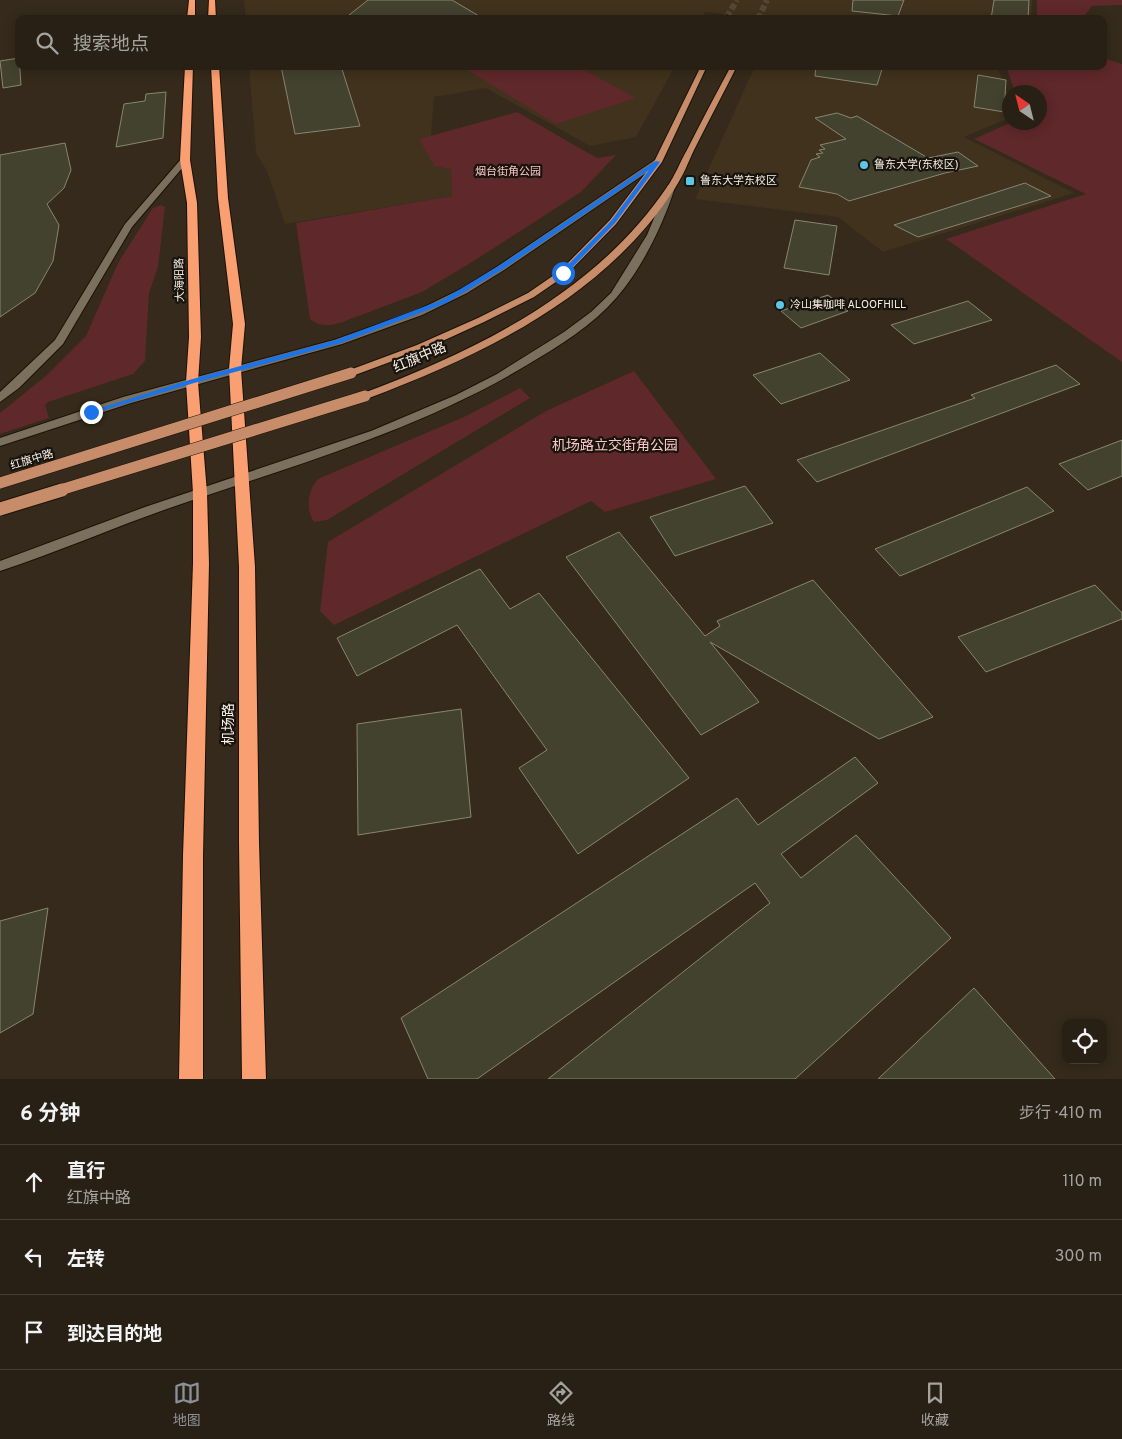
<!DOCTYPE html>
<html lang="zh">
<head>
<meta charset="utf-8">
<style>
  :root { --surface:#282014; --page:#342d22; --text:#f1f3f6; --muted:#a5a3a0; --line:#443e34; --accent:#8c9099 }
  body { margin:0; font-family:Overpass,"Noto Sans SC",sans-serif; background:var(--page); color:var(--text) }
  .controls { position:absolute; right:15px; bottom:15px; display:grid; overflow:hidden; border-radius:10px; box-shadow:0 2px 12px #0003 }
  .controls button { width:45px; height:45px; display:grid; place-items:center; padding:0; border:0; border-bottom:1px solid var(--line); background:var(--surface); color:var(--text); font:25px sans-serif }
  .compass { position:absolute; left:1002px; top:85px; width:45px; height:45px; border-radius:50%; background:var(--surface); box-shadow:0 2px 12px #0003; rotate:325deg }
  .stop { position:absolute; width:15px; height:15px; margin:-11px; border:4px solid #1a73e8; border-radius:50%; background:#fff }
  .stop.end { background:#1a73e8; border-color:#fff; box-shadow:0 1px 5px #0008 }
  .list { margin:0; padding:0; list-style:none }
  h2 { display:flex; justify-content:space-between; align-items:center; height:65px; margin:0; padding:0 20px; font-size:21px }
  h2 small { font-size:16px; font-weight:400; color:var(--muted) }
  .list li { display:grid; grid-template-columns:32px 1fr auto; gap:15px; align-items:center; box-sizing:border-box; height:75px; padding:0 20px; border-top:1px solid var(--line) }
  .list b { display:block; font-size:19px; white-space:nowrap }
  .list p { margin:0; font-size:16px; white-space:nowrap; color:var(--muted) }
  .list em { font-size:16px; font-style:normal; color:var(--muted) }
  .icon { flex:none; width:28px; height:28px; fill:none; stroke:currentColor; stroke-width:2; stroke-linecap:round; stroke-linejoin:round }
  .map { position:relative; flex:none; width:1122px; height:1079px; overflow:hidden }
  .search { position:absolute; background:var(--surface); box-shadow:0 2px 12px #0003; left:15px; right:15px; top:15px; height:55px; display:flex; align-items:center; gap:12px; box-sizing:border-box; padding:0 18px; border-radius:10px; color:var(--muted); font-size:19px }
  .sheet { height:290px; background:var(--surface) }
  nav { display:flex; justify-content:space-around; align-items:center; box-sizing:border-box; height:70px; border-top:1px solid var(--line); background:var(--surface); font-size:14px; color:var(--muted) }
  nav a { display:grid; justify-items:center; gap:2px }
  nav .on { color:var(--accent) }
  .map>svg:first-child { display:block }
</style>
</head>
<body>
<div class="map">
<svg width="1122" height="1079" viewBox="0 0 1122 1079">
  <rect width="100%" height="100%" fill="#352a1b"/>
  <g fill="#40321c">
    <path d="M244,0H1032L1031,19H763L705,12L701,19H246Z"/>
    <path d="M249,66H675L636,137L590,146L486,88L434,97L431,136L419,139L451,169L453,196L285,224L267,171L256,153Z"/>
    <path d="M755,66H997L1009,98V118L964,137L1074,193L883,252L838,217L695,199Z"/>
  </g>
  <g fill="#5f282b">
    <path d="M1037,0H1122V5L1092,6L1082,19H1037Z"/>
    <path d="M1103,58L1122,64V362L946,239L1086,194L974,139L1010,123L1040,122V92H1015L1006,66H1103Z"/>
    <path d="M466,66H577L636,98L556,124L462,67Z"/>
    <path d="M517,112L597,158L616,155L581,192L477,259L422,292L340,323C328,326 320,327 310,319L296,223L452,196L451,169L434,166L419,139Z"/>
    <path d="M161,205L165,207L158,267L149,293L145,361L133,374L48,402L45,405L49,418L0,434V413L47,375L86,336L118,263L153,208Z"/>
    <path d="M634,371L716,479L605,512L591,501L334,625L320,611L328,542L546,411Z"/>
    <path d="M520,388L530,398L327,520L314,522C305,510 308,486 320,478L466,416Z"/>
  </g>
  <g fill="#43422f" stroke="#878671">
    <path d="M368,0H452L484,19H344Z"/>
    <path d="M853,0H904L898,16L852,11Z"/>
    <path d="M994,0H1029L1028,19H991Z"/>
    <path d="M19,58L21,85L3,88L0,61Z"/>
    <path d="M281,66H341L360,126L295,134Z"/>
    <path d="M816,66H883L877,85L815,76Z"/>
    <path d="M978,75L1006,80L1004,112L974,107Z"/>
    <path d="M166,92L163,138L116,147L124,104L145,101L146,94Z"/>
    <path d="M837,113L851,118L857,116L928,158L958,152L978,166L945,173L849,201L837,194L799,187L811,160L820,157L816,154L823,153L819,150L825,149L820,145L846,139L815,118Z"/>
    <path d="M65,143L71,170L64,188L47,204L59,225L53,261L35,293L0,317V155Z"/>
    <path d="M1025,183L1051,196L918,237L894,225Z"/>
    <path d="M795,220L837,226L829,275L784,268Z"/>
    <path d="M828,295L848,311L801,328L781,311Z"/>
    <path d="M968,301L992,320L914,344L891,325Z"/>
    <path d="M820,353L850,380L781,404L753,375Z"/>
    <path d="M1056,365L1080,384L817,482L797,460L975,398L971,395Z"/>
    <path d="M1122,440V476L1088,490L1059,464Z"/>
    <path d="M745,486L773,523L675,556L650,517Z"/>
    <path d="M1027,487L1054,511L900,576L875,549Z"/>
    <path d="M619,532L705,636L720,626L717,621L813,580L933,717L879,739L710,642L759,702L701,735L566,557Z"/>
    <path d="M480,569L510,609L539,593L689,778L578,854L519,768L547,750L457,625L357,676L337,638Z"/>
    <path d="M1095,585L1122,613V619L986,672L958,637Z"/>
    <path d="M461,709L471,817L358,835L357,724Z"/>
    <path d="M855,757L878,783L781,854L801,878L856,835L951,938L795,1079H548L770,903L755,883L477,1079H428L401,1018L737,798L758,825Z"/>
    <path d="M48,908L33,1014L0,1033V921Z"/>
    <path d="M974,988L1055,1079H878Z"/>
  </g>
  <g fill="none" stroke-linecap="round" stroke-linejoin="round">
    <g stroke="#524839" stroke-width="6" stroke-dasharray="6 3" stroke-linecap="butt">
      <path d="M727,17L737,0"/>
      <path d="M758,19L767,0"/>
    </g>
    <defs>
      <g id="secondary">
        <path d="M182,158L189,160L132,227L63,344L19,388L0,402V392L55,340L125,224Z"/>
        <path d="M655,160L662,162L504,270L467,293L422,315L342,344L131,403L0,446V438L123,397L334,340L416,311L461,289L498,266Z"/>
        <path d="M668,185L675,187C664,223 642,268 617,297C592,326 559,346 527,365C422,428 305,462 190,501C126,522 64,550 0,571V561L145,507L371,431L456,395L497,374L564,332L591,312L611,293L647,235Z"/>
      </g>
      <g id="primary">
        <path d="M727,15L730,17L729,19H723Z"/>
        <path d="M701,66H707L662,162L616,224L566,275L534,297L484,322L425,349L355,375H347V371L417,345L478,318L528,293L560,271L610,220L654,162Z"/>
        <path d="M731,66H737C723,94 708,122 694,150C688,163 683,176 675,188C606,296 485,354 369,398H361L360,396L361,394C478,350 595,293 667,187C675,176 680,162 687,150C701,122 716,94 731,66Z"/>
      </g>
      <g id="highway">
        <path d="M189,0H195V19H187Z"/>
        <path d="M209,0H215L216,19H208Z"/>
        <path d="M185,66H193L190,160L197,203L201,337L198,382L207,493L209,563L203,856V1079H179L183,856L193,563V493L186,382L189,337L187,203L180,160Z"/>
        <path d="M211,66H219L228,198L245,324L241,369L255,567L259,843L266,1079H242L239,843V567L229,369L233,324L218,198Z"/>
      </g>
    </defs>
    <use href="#secondary" stroke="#1c1205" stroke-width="2"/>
    <use href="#primary" stroke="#1c1205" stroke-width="2"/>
    <use href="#highway" stroke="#1c1205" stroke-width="2"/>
    <use href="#secondary" fill="#7b6f5d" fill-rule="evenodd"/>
    <use href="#primary" fill="#c78c69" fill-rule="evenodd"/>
    <use href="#highway" fill="#fa9f71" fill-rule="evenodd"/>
    <defs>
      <g id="primary-bridge-far1">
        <path d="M0,483L351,373"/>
        <path d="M57,491L365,396"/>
      </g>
      <path id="primary-bridge" d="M0,509L62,490"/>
    </defs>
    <use href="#primary-bridge-far1" stroke="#1c1205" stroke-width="12" stroke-linecap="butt"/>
    <use href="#primary-bridge" stroke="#1c1205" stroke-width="15" stroke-linecap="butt"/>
    <use href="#primary-bridge-far1" stroke="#c78c69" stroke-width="11"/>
    <use href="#primary-bridge" stroke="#c78c69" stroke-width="13"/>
  </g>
  <path fill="#1a73e8" d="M656,161L660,162L615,223L565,275L560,273L611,221L649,170L503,269L446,303L341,343L194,383L91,414L88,412L189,380L336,340L442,300L499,266Z"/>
  <g fill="#5ac8e6" stroke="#18140d" stroke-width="2">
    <circle cx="864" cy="165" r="5"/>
    <rect x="685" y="176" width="10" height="10" rx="2.5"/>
    <circle cx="780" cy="305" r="5"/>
  </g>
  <g text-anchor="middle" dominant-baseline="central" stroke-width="4.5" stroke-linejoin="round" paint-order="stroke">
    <g font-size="11" fill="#f6efe5" stroke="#18140d" text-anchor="start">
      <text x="874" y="165">鲁东大学(东校区)</text>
      <text x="700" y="181">鲁东大学东校区</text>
      <text x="790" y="305">冷山集咖啡 ALOOFHILL</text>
    </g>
    <g font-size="11" fill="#fcc7c6" stroke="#18140d">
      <text x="508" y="172">烟台街角公园</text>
    </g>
    <g font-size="11" fill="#f6efe5" stroke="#18140d">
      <text transform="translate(180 280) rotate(-91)">大海阳路</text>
      <text transform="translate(32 460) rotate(-17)">红旗中路</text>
    </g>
    <g font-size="14" fill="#f6efe5" stroke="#18140d">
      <text transform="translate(420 358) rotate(-23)">红旗中路</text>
      <text transform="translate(229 724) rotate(-90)">机场路</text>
    </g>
    <g font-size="14" fill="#fcc7c6" stroke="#18140d">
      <text x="615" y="446">机场路立交街角公园</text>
    </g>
  </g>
</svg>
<div class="controls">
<button><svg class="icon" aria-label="locate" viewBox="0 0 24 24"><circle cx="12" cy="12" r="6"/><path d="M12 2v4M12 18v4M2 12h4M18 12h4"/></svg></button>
</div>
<svg class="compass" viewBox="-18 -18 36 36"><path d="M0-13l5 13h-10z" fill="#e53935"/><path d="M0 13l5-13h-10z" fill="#a5a3a0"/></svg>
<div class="stop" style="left:563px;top:273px"></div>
<div class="stop end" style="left:91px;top:412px"></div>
<div class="search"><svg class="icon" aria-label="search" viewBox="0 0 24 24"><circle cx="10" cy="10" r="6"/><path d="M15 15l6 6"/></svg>搜索地点</div>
</div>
<section class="sheet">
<h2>6 分钟<small>步行 · 410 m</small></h2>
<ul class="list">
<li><svg class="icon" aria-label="ahead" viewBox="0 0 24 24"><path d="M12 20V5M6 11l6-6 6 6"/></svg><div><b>直行</b><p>红旗中路</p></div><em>110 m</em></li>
<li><svg class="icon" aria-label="left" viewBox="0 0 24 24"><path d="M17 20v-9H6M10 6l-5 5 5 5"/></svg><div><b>左转</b></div><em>300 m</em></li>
<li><svg class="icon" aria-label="arrive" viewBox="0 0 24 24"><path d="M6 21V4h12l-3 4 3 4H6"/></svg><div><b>到达目的地</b></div></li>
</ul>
</section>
<nav>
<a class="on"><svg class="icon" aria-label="map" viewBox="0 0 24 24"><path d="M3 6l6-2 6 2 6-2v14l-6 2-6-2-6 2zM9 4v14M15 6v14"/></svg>地图</a>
<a><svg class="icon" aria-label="directions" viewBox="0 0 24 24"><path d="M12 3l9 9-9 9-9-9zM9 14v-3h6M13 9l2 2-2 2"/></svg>路线</a>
<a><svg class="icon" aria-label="saved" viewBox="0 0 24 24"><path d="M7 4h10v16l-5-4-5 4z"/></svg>收藏</a>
</nav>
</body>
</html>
